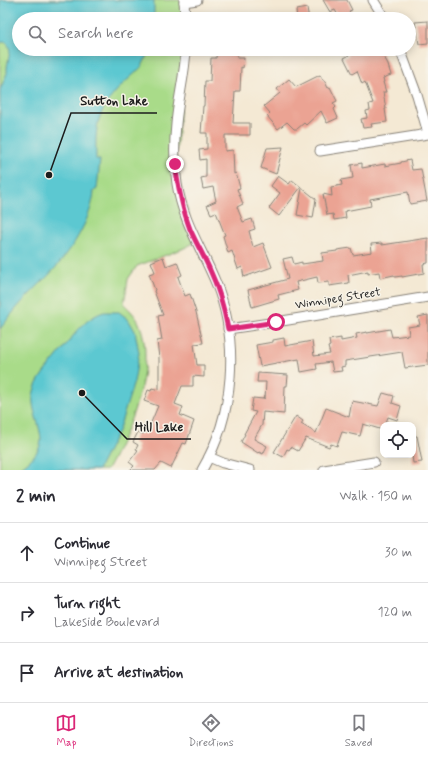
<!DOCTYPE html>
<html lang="en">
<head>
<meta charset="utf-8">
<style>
  :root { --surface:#fff; --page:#f2f2f3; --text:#2b2b33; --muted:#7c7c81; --line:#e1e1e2; --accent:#db2777 }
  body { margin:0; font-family:Mynerve,sans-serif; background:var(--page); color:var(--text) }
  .controls { position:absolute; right:12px; bottom:12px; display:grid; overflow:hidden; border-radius:8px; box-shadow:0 2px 10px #0003 }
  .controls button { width:36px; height:36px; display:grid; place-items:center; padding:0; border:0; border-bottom:1px solid var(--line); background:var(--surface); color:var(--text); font:20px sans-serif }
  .stop { position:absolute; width:12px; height:12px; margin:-9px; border:3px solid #db2777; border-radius:50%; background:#fff }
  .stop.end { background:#db2777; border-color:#fff; box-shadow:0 1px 4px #0008 }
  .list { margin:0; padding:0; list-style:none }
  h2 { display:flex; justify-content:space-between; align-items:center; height:52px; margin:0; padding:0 16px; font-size:17px }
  h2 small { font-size:13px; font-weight:400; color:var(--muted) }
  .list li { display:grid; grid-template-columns:26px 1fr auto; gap:12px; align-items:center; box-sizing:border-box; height:60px; padding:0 16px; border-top:1px solid var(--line) }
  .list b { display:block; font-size:15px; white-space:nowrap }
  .list p { margin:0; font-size:13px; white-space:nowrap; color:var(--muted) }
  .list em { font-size:13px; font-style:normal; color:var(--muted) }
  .icon { flex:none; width:22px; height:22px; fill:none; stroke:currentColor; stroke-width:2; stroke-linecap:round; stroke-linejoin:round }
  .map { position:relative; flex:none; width:428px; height:470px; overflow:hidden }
  .search { position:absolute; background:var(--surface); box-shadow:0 2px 10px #0003; left:12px; right:12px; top:12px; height:44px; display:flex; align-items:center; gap:10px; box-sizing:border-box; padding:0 14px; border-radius:22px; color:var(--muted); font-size:15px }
  .sheet { height:232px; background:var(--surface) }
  nav { display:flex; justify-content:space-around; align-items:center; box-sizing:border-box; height:56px; border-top:1px solid var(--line); background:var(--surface); font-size:11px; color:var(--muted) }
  nav a { display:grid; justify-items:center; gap:2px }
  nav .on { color:var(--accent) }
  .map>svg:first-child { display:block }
</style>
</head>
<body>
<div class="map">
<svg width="428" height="470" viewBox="0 0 428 470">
  <rect width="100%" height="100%" fill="#f7f3e8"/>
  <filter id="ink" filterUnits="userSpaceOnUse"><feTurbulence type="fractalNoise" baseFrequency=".025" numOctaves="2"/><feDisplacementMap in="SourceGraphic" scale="8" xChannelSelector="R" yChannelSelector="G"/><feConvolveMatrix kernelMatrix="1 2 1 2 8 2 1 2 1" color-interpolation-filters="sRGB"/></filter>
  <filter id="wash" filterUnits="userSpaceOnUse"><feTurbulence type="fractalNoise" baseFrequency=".012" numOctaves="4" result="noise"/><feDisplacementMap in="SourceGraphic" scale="16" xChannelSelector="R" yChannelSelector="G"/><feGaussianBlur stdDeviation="0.9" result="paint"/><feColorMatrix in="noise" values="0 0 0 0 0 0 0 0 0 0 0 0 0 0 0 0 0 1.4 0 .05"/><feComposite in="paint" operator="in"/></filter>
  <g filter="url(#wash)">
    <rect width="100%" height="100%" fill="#f4e9d4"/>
    <path fill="#a9db89" stroke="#627c52" d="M0,0H184L185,19H19V49H186L175,164L196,242L182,249L137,266L128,279L124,304C130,310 136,316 139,323C158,366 128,432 107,470H0Z"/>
    <g fill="#5bc8d1" stroke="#3c7276">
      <path d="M0,0H154V19H19V49H149C147,55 145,61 142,66C136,73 128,79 122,85C97,111 95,124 96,159L100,160L97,189L94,191C92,217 73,248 56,267C46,279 34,289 24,300C15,309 8,319 0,329V90L7,73V67L10,51L9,47L7,43L3,42L0,43Z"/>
      <path d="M104,312H119L128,319L135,331L139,353L134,382L119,429L100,466L98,470H16C26,465 40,453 41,441C41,433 38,424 36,417C34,410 32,403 33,396C35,380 49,367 58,355C67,344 75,332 86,322C91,318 97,314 104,312Z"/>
    </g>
    <g id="blocks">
      <g fill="#eba393">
        <path d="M323,0H347L352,10L349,11L354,19H340L335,10L330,12Z"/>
        <path d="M307,8L309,19H297L296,10Z"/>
        <path d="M428,21V43L419,44L415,22Z"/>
        <path d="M217,49H237V58H244L243,68L241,67L240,91H235L233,123H250V135H225V151L233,150L234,174L236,173L240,188L237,189L243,204L237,207L243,222L252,219L255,229L249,231L253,247L263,243L272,267L244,277L242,267L238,269L232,251L228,253L223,236L225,235L216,212L211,214L207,205L216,201L213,187L203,189L201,178L206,177V159L200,160L199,150L207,149V133H201L203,106H204L205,81H210L211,58H216Z"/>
        <path d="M352,49H379L387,62L391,75L383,78L384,82H383L386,92H383L386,109H385L387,122L371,124L372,127L363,128L361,119L367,118L366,111L370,110L369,104L373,103L365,82L362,84L357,71L352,74L344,58L348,56L350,50Z"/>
        <path d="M320,75L323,80H324L328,88L330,87L337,101L333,103L336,107L334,109L338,118L327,123L321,111L306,125L304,123L297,129H294L287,122L278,129L267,116L270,113L264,106L280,93L277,89L289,79L296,87Z"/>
        <path d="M283,147L276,174L261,168L267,148Z"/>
        <path d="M410,160L412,170L421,169L427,201L410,204L408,192L370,199L371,206L345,211L346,218L334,220L333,214L327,215L323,194L332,196L331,187L342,185L341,180L353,178L351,165L362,163V168L385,164V166L401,163V162Z"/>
        <path d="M278,176L289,184L292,180L301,187L279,216L269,208L280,193L271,186Z"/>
        <path d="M302,188L316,199L313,218L297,215Z"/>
        <path d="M428,238V263L423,264L424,273L402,277V276L395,277L394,275L380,278L379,272L368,274V271L348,275L349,283L329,286V282L318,283L317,277L296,282L298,290L278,295L279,299L252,307L248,290L288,279L283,259L292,257L294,264L302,262V264L323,261L322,253L337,251V250L351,248L353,255L372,252L371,244L382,243V245Z"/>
        <path d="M163,257L166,266L177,262L182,275L178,277L185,296L190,294L196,312L203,343L194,344L197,365H204V377L193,376V386H182L175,404L183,407L180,415L194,421L186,444L183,443L171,468L161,463L155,470H130L134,466L129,462L138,450L136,449L138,445L133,442L138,432L143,434L144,431L147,432L158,406L144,401L148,390L151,391L152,388L159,390V358L157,341L162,340L158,316L163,315L154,291L155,290L149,274L155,272L151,262Z"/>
        <path d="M428,315V365L405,368L402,352L345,361V366L341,367L342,371L333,372L331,362L316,364L317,369L301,372L299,359L260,366L256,345L273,342V340L284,338L285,346L312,341L314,356L330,354L328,347L330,346L329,340L341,338V341L357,338L356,334L367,332V333L390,329L392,337L409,335L408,327L420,325L418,317Z"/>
        <path d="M258,373L288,375L287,386H285L284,414L263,412L262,425L254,439L267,446L263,454L259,452L258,453L241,442L245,434H244L256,412L251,411L253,398L263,399L264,396L265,399L266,382H257Z"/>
        <path d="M383,393L394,396L392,403L401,406L397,420L388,417L385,425H383V430L363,424L360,436L342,432L337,446L331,444L329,447L306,438L298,451L291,447L289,450L287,449L283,457L274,452L296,416L303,421L301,424L316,433L326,408L349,417L352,401L378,406Z"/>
        <path d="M413,436H417L422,462L413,463L412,455H413Z"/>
      </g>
    </g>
  </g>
  <g filter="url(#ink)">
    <use href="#blocks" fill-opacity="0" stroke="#888278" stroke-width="1"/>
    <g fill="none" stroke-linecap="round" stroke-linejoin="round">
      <defs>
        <g id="street">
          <path d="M184,0L185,19"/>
          <path d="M373,0L385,19"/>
          <path d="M184,2L197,0"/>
          <path d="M186,49C185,75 178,99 176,124C174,144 174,164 177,184C183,222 202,249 216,283C240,342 234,415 202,470"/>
          <path d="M400,49L417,95L428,133"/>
          <path d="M320,151L428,134"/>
          <path d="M228,329L276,322L428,297"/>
          <path d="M209,457L223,463L250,470"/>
          <path d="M324,470L374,462"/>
        </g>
      </defs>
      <use href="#street" stroke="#888278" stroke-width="11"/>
      <use href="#street" stroke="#fff" stroke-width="9"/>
    </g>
  </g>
  <g fill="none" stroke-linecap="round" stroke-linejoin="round" filter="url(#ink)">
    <path stroke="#db2777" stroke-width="5" d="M175,164C178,186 182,208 190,229C196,243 204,256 210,270C219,289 224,308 228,329L276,322"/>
  </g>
  <g text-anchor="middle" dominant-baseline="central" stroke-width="3" stroke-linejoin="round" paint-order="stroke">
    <g font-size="12" fill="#1c1c1c" stroke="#f7f3e8">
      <text transform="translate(338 299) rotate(-9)">Winnipeg Street</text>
    </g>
  </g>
  <path fill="none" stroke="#1c1c1c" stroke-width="1.5" d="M49 175L71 113H157M82 393L127 439H191"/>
  <g fill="#1c1c1c" stroke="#f7f3e8" stroke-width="1.5">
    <circle cx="49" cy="175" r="4"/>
    <circle cx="82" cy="393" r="4"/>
  </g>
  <g font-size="13" text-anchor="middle" font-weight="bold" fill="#1c1c1c" stroke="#f7f3e8" stroke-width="3" stroke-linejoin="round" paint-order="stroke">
    <text x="114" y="105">Sutton Lake</text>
    <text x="159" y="431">Hill Lake</text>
  </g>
</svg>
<div class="controls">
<button><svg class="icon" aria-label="locate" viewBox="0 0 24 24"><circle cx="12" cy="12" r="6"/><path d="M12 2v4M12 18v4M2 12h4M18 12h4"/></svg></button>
</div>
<div class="stop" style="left:276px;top:322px"></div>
<div class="stop end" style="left:175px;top:164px"></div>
<div class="search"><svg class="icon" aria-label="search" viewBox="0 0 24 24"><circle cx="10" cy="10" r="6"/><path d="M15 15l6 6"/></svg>Search here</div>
</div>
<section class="sheet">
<h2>2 min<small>Walk · 150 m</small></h2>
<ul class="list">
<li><svg class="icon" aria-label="ahead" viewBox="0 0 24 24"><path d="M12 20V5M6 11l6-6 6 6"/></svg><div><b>Continue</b><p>Winnipeg Street</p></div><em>30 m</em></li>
<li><svg class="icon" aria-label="right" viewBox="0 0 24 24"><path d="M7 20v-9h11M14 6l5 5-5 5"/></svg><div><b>Turn right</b><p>Lakeside Boulevard</p></div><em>120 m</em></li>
<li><svg class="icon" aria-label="arrive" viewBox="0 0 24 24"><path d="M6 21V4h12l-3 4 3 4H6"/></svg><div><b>Arrive at destination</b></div></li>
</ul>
</section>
<nav>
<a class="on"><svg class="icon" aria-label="map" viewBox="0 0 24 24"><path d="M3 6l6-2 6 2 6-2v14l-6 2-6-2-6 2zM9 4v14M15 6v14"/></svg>Map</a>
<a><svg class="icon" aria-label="directions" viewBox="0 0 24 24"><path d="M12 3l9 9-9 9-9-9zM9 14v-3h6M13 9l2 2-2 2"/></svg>Directions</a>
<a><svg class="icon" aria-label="saved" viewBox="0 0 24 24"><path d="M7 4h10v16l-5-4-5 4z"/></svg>Saved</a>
</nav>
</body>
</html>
